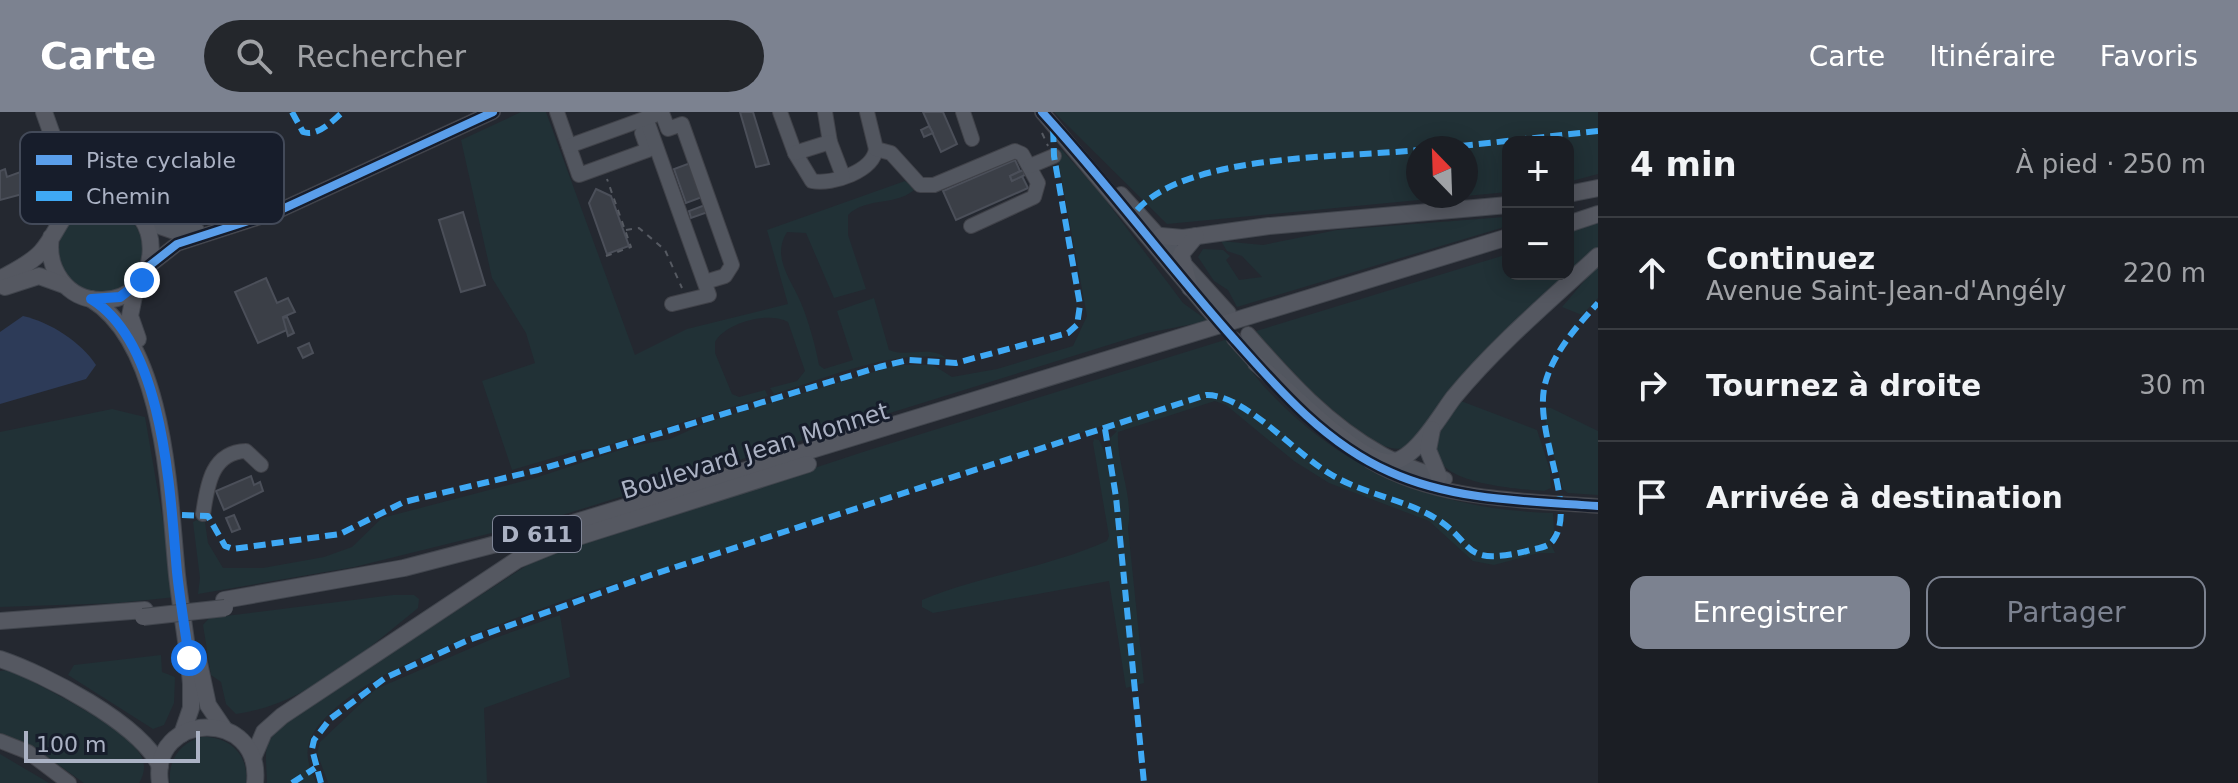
<!DOCTYPE html>
<html lang="fr">
<head>
<meta charset="utf-8">
<style>
  :root { --surface:#1b1e24; --page:#24272c; --text:#f1f3f6; --muted:#a0a2a6; --line:#393c41; --accent:#7c8290 }
  body { margin:0; font-family:"DejaVu Sans",sans-serif; background:var(--page); color:var(--text) }
  .controls { position:absolute; right:24px; top:24px; display:grid; overflow:hidden; border-radius:16px; box-shadow:0 4px 20px #0003 }
  .controls button { width:72px; height:72px; display:grid; place-items:center; padding:0; border:0; border-bottom:2px solid var(--line); background:var(--surface); color:var(--text); font:40px sans-serif }
  .compass { position:absolute; left:1406px; top:24px; width:72px; height:72px; border-radius:50%; background:var(--surface); box-shadow:0 4px 20px #0003; rotate:337deg }
  .scale { position:absolute; left:24px; bottom:20px; width:176px; box-sizing:border-box; padding-left:8px; border:4px solid #abb2c4; border-top:0; font-size:22px; line-height:28px; white-space:nowrap; color:#abb2c4; -webkit-text-stroke:6px #171d2b; paint-order:stroke }
  .stop { position:absolute; width:24px; height:24px; margin:-18px; border:6px solid #1a73e8; border-radius:50%; background:#fff }
  .stop.end { background:#1a73e8; border-color:#fff; box-shadow:0 2px 8px #0008 }
  .list { margin:0; padding:0; list-style:none }
  h2 { display:flex; justify-content:space-between; align-items:center; height:104px; margin:0; padding:0 32px; font-size:34px }
  h2 small { font-size:26px; font-weight:400; color:var(--muted) }
  .list li { display:grid; grid-template-columns:52px 1fr auto; gap:24px; align-items:center; box-sizing:border-box; height:112px; padding:0 32px; border-top:2px solid var(--line) }
  .list b { display:block; font-size:30px; white-space:nowrap }
  .list p { margin:0; font-size:26px; white-space:nowrap; color:var(--muted) }
  .list em { font-size:26px; font-style:normal; color:var(--muted) }
  .actions { display:flex; gap:16px; padding:24px 32px }
  .actions a { flex:1; padding:18px 0; border:2px solid var(--accent); border-radius:16px; text-align:center; font-size:28px; color:var(--accent) }
  .actions .main { background:var(--accent); color:#fff }
  .icon { flex:none; width:44px; height:44px; fill:none; stroke:currentColor; stroke-width:2; stroke-linecap:round; stroke-linejoin:round }
  .map { position:relative; flex:none; width:1598px; height:671px; overflow:hidden }
  header { display:flex; align-items:center; gap:48px; box-sizing:border-box; height:112px; padding:0 40px; background:var(--accent); color:#fff }
  header strong { font-size:38px }
  nav { display:flex; gap:44px; margin-inline-start:auto; font-size:28px }
  .search { width:560px; height:72px; background:var(--page); display:flex; align-items:center; gap:20px; box-sizing:border-box; padding:0 28px; border-radius:44px; color:var(--muted); font-size:30px }
  main { display:flex }
  aside { flex:1; background:var(--surface) }
  .map>svg:first-child { display:block }
</style>
</head>
<body>
<header>
<strong>Carte</strong>
<div class="search"><svg class="icon" aria-label="search" viewBox="0 0 24 24"><circle cx="10" cy="10" r="6"/><path d="M15 15l6 6"/></svg>Rechercher</div>
<nav><a>Carte</a><a>Itinéraire</a><a>Favoris</a></nav>
</header>
<main>
<div class="map">
<svg width="1598" height="671" viewBox="0 0 1598 671">
  <rect width="100%" height="100%" fill="#242830"/>
  <g fill="#213136">
    <path d="M521,0H546L635,243L687,217L788,192L767,118L905,69L916,76C898,95 867,84 848,103V123L866,177L834,186L806,121L787,120C771,145 791,167 801,191C809,210 815,233 819,253L824,257L853,248L837,199L874,186L889,238C907,246 930,233 946,246C889,238 828,266 774,282L770,276L797,269L805,259L788,210C768,199 725,211 715,230V241L732,282L739,285L765,278L768,284L596,337L580,338L512,358L482,269L535,251L526,221L492,166L461,28Z"/>
    <path d="M1054,0H1598V62L1568,70V30H1508V80L1466,84V36H1418V84H1461L1167,112Z"/>
    <path d="M1061,37L1101,82L1183,191L1208,209L1147,221L556,405L354,455L198,482L200,466L193,410L197,408L205,410L208,431L223,456H263L324,445L352,435L382,406L535,366L632,334L670,327L710,309L897,253H933L952,265L997,257L1073,234L1087,204L1057,43Z"/>
    <circle cx="101" cy="138" r="42"/>
    <path d="M1504,105L1507,111L1501,116L1237,195L1228,178L1214,169L1198,145L1203,137L1223,138L1230,144L1226,148L1239,168L1262,165L1242,144L1227,139L1221,129L1263,133L1337,118Z"/>
    <path d="M1598,110V135L1405,336C1362,346 1281,250 1253,220L1508,142V162H1568V120Z"/>
    <path d="M1598,153V186L1582,203L1562,195Z"/>
    <path d="M1228,227C1239,241 1249,257 1261,271C1339,359 1437,398 1553,401L1554,419L1549,428L1555,441H1539L1494,453L1473,449L1429,409L1329,371L1294,349L1226,293L1215,289L1118,320C1116,352 1134,384 1128,416L1144,571L1126,576L1109,469L933,501L922,495V488C982,463 1047,456 1107,429L1109,424L1093,331L1094,327L1099,328L1107,345L1112,347L1110,326L1117,319L1102,314C968,359 834,403 700,445C611,472 523,500 438,538C397,556 356,574 325,606C303,629 304,645 316,671H267C266,636 261,633 288,608L535,448L866,339Z"/>
    <path d="M1461,289L1537,318L1550,358L1551,376L1544,379C1490,375 1387,366 1461,289Z"/>
    <path d="M1545,296H1551L1598,319V383L1568,381L1563,377L1546,317Z"/>
    <path d="M112,297L145,305L176,485L117,491L0,495V320Z"/>
    <path d="M393,483H414L419,487L418,496C365,539 305,593 236,602L226,592L221,570L211,563L203,513L209,506Z"/>
    <path d="M560,503L570,565L484,596L487,671H328L317,641L320,630L376,577L492,527Z"/>
    <path d="M161,543L162,560L175,565L174,591L164,613L153,617L68,563L74,553Z"/>
    <path d="M8,558C37,571 126,616 140,642C146,652 145,661 139,671H84L33,635L0,621V559Z"/>
    <path d="M202,625C230,624 249,643 246,671H170C168,647 180,631 202,625Z"/>
    <path d="M0,642L49,671H0Z"/>
  </g>
  <path fill="#2d3b58" d="M23,204C50,210 81,230 96,253L86,267L0,292V220Z"/>
  <g fill="#3b3f47" stroke="#4b4f59" stroke-width="2">
    <path d="M740,0H753L769,52L756,55Z"/>
    <path d="M923,0H943L957,32L941,40Z"/>
    <path d="M929,14L933,21L924,25L921,18Z"/>
    <path d="M1015,48L1020,59L1010,64L1012,69L1022,64L1028,76L956,108L943,79Z"/>
    <path d="M693,50L705,84L686,91L674,57Z"/>
    <path d="M34,55L41,77L0,88V59L5,57L7,65Z"/>
    <path d="M1023,58L1025,63L1012,69L1010,64Z"/>
    <path d="M596,77L611,84L629,134L607,142L589,91Z"/>
    <path d="M705,93L708,100L691,106L689,99Z"/>
    <path d="M463,100L485,173L461,180L439,108Z"/>
    <path d="M266,166L277,191L288,186L295,200L283,205L289,217L258,231L235,180Z"/>
    <path d="M287,205L294,221L288,224L283,206Z"/>
    <path d="M309,231L313,241L303,246L298,236Z"/>
    <path d="M251,364L254,373L260,370L263,379L224,398L216,379Z"/>
    <path d="M234,403L240,417L232,420L226,406Z"/>
  </g>
  <g fill="none" stroke-linecap="round" stroke-linejoin="round">
    <defs>
      <g id="minor">
        <path d="M557,0L579,63L648,38L642,21"/>
        <path d="M780,0L795,41L812,69C833,73 873,59 876,37"/>
        <path d="M825,0L830,30"/>
        <path d="M867,0L876,37L891,41L920,73H934L1015,39L1022,42L1038,71L1034,85L971,114"/>
        <path d="M963,0L972,27"/>
        <path d="M1042,0L1215,206"/>
        <path d="M662,1L668,17L682,12L732,153L725,164L705,170"/>
        <path d="M646,6L709,183L672,192"/>
        <path d="M569,34L655,3"/>
        <path d="M795,41L830,30L843,64"/>
        <path d="M1030,54L1054,44"/>
        <path d="M1121,82L1229,201"/>
        <path d="M145,110L174,120L197,118"/>
        <path d="M149,154L177,132L276,100L493,0"/>
        <path d="M1248,222C1288,268 1328,312 1382,342C1402,353 1423,359 1445,367"/>
        <path d="M1234,227L1263,259"/>
        <path d="M1370,349C1438,389 1521,388 1598,394"/>
        <path d="M203,402C207,377 210,340 246,339L261,353"/>
        <path d="M0,629L28,640L69,671"/>
      </g>
      <g id="major">
        <path d="M44,0L66,62L64,102"/>
        <path d="M65,48L81,69L103,86"/>
        <path d="M1568,82L1598,76"/>
        <path d="M1568,112L1598,102"/>
        <path d="M1161,124L1183,126L1269,114L1508,93"/>
        <path d="M0,167C14,159 30,152 41,140C63,116 63,81 108,86C169,95 163,189 101,188C66,188 46,156 51,125"/>
        <path d="M136,174L130,204L138,227"/>
        <path d="M5,175L39,164L64,173"/>
        <path d="M1190,176L1181,142L1196,124"/>
        <path d="M91,187C166,233 169,384 177,463C181,499 188,535 191,572V596L182,622"/>
        <path d="M1256,251C1286,274 1351,345 1386,350C1413,353 1440,303 1454,285C1496,234 1549,189 1598,144"/>
        <path d="M1432,317L1428,338L1439,365"/>
        <path d="M224,488L404,456L550,418L1508,125"/>
        <path d="M0,509L145,498"/>
        <path d="M198,546L208,593L225,618"/>
        <path d="M0,547C45,562 139,611 160,654"/>
        <path d="M253,646L264,620L282,604L517,448L559,431L808,352"/>
        <path d="M160,671C149,599 263,595 255,671"/>
      </g>
    </defs>
    <use href="#minor" stroke="#404249" stroke-width="16"/>
    <use href="#major" stroke="#41454d" stroke-width="18"/>
    <g stroke="#565a62" stroke-width="2" stroke-dasharray="6 6" stroke-linecap="butt">
      <path d="M1042,21L1048,34"/>
      <path d="M626,118L639,116L665,138L682,176"/>
      <path d="M606,144L631,135L607,67"/>
    </g>
    <use href="#minor" stroke="#52565f" stroke-width="14"/>
    <use href="#major" stroke="#555861" stroke-width="16"/>
    <defs>
      <path id="major-bridge" d="M143,505L225,496"/>
    </defs>
    <use href="#major-bridge" stroke="#41454d" stroke-width="18" stroke-linecap="butt"/>
    <use href="#major-bridge" stroke="#555861" stroke-width="16"/>
    <g stroke="#3fa9f5" stroke-width="6" stroke-dasharray="12 6" stroke-linecap="butt">
      <path d="M292,0L303,20C318,25 332,9 343,0"/>
      <path d="M1443,36L1598,19"/>
      <path d="M1137,98C1189,41 1343,46 1418,38"/>
      <path d="M1105,317L1116,385L1144,671"/>
      <path d="M182,403L208,404L225,434L233,437L340,422L404,390L538,358L879,255L908,248L956,251L1068,221L1077,213L1080,193L1054,44L1053,14"/>
      <path d="M292,671L315,656"/>
      <path d="M321,671L312,637L314,628L330,607L385,566L466,529L648,464L1206,283C1245,282 1295,342 1332,363C1362,381 1397,386 1428,402C1478,428 1456,456 1527,439C1536,436 1549,436 1554,427C1577,393 1533,319 1545,272C1553,241 1576,215 1598,191"/>
    </g>
    <defs>
      <g id="cycleway">
        <path d="M1042,0C1109,73 1168,153 1234,227C1279,278 1326,332 1390,360C1454,389 1529,389 1598,394"/>
        <path d="M149,154L177,132L276,100L493,0"/>
      </g>
    </defs>
    <use href="#cycleway" stroke="#171d2b" stroke-width="13"/>
    <use href="#cycleway" stroke="#5a9eea" stroke-width="8"/>
  </g>
  <g fill="none" stroke-linecap="round" stroke-linejoin="round">
    <path stroke="#1a73e8" stroke-width="10" d="M142,168L120,185L91,187C165,232 170,383 177,460C180,489 185,517 189,546"/>
  </g>
  <g text-anchor="middle" dominant-baseline="central" stroke-width="6" stroke-linejoin="round" paint-order="stroke">
    <rect fill="#171d2b" stroke="#7f8596" stroke-width="2" x="493" y="404" width="88" height="36" rx="6"/>
    <g font-size="22" font-weight="bold" fill="#abb2c4">
      <text x="537" y="422">D 611</text>
    </g>
    <g font-size="24" fill="#abb2c4" stroke="#171d2b">
      <text transform="translate(755 339) rotate(-17)">Boulevard Jean Monnet</text>
    </g>
  </g>
  <rect x="20" y="20" width="264" height="92" rx="12" fill="#171d2b" stroke="#434a59" stroke-width="2"/>
  <rect x="36" y="43" width="36" height="10" fill="#5a9eea"/>
  <rect x="36" y="79" width="36" height="10" fill="#3fa9f5"/>
  <g font-size="22" fill="#abb2c4">
    <text x="86" y="56">Piste cyclable</text>
    <text x="86" y="92">Chemin</text>
  </g>
</svg>
<div class="controls">
<button>+</button>
<button>−</button>
</div>
<svg class="compass" viewBox="-18 -18 36 36"><path d="M0-13l5 13h-10z" fill="#e53935"/><path d="M0 13l5-13h-10z" fill="#a0a2a6"/></svg>
<div class="scale">100 m</div>
<div class="stop" style="left:189px;top:546px"></div>
<div class="stop end" style="left:142px;top:168px"></div>
</div>
<aside>
<h2>4 min<small>À pied · 250 m</small></h2>
<ul class="list">
<li><svg class="icon" aria-label="ahead" viewBox="0 0 24 24"><path d="M12 20V5M6 11l6-6 6 6"/></svg><div><b>Continuez</b><p>Avenue Saint-Jean-d'Angély</p></div><em>220 m</em></li>
<li><svg class="icon" aria-label="right" viewBox="0 0 24 24"><path d="M7 20v-9h11M14 6l5 5-5 5"/></svg><div><b>Tournez à droite</b></div><em>30 m</em></li>
<li><svg class="icon" aria-label="arrive" viewBox="0 0 24 24"><path d="M6 21V4h12l-3 4 3 4H6"/></svg><div><b>Arrivée à destination</b></div></li>
</ul>
<div class="actions"><a class="main">Enregistrer</a><a>Partager</a></div>
</aside>
</main>
</body>
</html>
